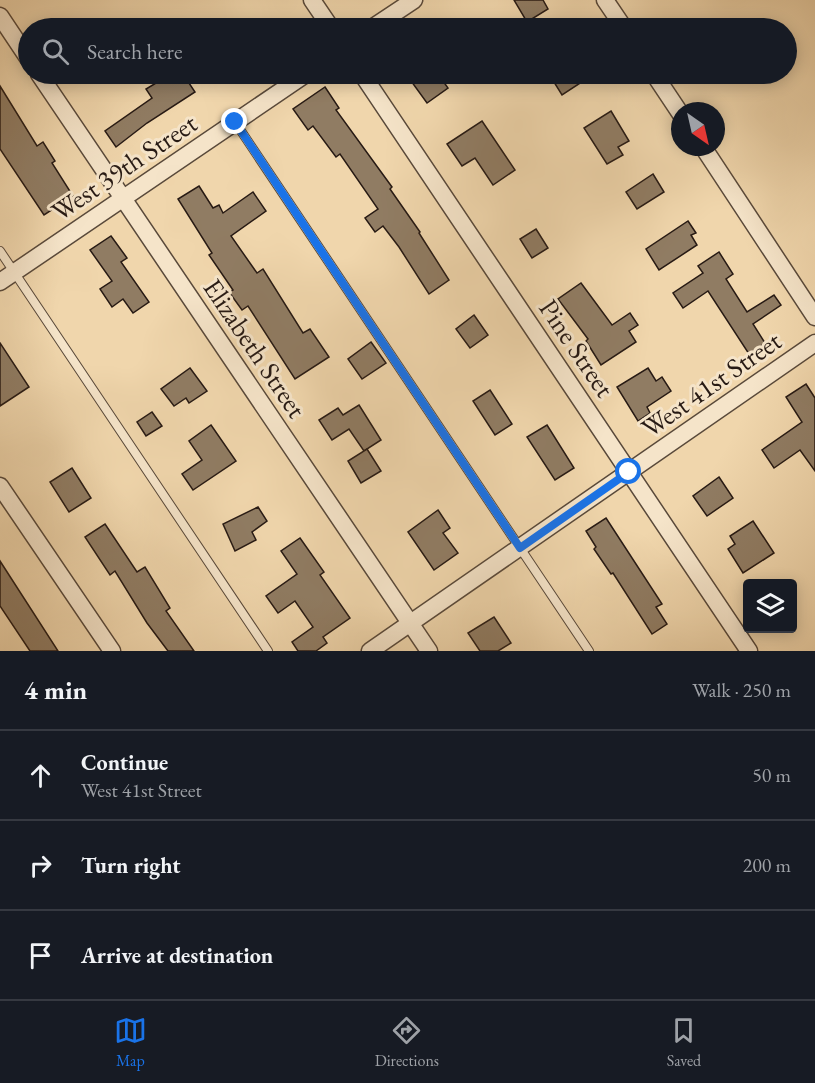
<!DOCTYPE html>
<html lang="en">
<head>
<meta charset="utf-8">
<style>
  :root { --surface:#171b24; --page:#242831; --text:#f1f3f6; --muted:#9ea1a6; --line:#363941; --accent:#1a73e8 }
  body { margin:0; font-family:"EB Garamond",serif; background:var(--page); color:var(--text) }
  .controls { position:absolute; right:18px; bottom:18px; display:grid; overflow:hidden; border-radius:6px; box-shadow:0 3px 15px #0003 }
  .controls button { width:54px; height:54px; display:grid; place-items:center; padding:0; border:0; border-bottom:2px solid var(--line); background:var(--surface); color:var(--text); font:30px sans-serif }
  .compass { position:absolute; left:671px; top:102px; width:54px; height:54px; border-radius:50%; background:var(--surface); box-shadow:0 3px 15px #0003; rotate:146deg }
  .stop { position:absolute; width:18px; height:18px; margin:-14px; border:4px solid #1a73e8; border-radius:50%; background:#fff }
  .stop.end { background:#1a73e8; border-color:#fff; box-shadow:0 2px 6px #0008 }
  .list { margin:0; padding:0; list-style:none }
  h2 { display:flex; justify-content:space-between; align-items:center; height:78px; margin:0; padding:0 24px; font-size:26px }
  h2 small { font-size:20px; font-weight:400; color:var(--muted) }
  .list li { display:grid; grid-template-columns:39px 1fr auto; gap:18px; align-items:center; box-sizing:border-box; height:90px; padding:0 24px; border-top:2px solid var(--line) }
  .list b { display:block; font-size:22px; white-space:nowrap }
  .list p { margin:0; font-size:20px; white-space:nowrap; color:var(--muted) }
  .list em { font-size:20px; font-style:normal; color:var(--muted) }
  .icon { flex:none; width:33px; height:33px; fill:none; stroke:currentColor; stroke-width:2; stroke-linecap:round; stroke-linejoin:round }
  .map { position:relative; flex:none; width:815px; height:651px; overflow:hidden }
  .search { position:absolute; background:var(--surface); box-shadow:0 3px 15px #0003; left:18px; right:18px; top:18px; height:66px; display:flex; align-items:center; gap:15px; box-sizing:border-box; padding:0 21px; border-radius:33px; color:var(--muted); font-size:22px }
  .sheet { height:348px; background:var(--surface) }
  nav { display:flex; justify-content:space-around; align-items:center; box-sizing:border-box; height:84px; border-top:2px solid var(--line); background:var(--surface); font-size:16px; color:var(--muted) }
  nav a { display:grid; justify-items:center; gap:3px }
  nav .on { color:var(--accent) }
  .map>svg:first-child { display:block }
</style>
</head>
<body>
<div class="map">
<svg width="815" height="651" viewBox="0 0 815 651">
  <rect width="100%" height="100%" fill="#f0d6ac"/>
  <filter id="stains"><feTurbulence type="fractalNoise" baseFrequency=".00333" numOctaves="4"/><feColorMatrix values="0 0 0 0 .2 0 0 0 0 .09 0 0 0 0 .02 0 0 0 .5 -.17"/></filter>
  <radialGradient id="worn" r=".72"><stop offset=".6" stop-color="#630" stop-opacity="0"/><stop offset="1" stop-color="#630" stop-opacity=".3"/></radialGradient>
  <g fill="#907c63" stroke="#271a14" stroke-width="1.5">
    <path d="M514,0H543L548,9L527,22Z"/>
    <path d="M171,74H183L195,92L147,123L116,147L105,131L152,98L146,89Z"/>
    <path d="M406,74H438L448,88L427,103Z"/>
    <path d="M549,74H594L562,95Z"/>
    <path d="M0,86L37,146L43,142L55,161L52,163L73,196L44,215L0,149Z"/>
    <path d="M325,87L339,108L336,110L392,187L390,189L420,232L419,233L449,280L429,294L399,247L383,226L375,232L365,218L378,209L340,154L336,157L313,126L308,130L293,109Z"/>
    <path d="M611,111L629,141L618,147L623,155L607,164L584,128Z"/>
    <path d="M482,121L515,170L493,185L475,158L462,166L447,144Z"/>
    <path d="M653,174L664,192L637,209L626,192Z"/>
    <path d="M199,186L213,208L219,205L223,213L253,192L266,211L231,236L257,273L263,269L303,333L310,329L329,357L295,379L248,306L242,310L229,292L233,290L209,255L212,253L178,199Z"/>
    <path d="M688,221L696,233L691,235L697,245L659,270L646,249Z"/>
    <path d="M536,229L548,248L532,258L520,239Z"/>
    <path d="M111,236L127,258L121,262L149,302L133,313L123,299L112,307L100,289L112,281L90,250Z"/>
    <path d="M719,252L733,274L726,279L747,312L774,295L781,305L753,324L765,343L749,354L708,291L683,308L673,293L703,273L698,266Z"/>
    <path d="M581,283L612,325L630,313L638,325L629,331L636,342L601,365L586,341L588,339L558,299Z"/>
    <path d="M474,315L488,335L470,348L456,329Z"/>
    <path d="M371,342L386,363L362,379L348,359Z"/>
    <path d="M0,343L29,387L0,406Z"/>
    <path d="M190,368L207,391L189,403L186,398L174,406L161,389Z"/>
    <path d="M648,368L656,381L662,377L671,391L647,407L650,413L638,421L617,387Z"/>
    <path d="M806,384L815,398V471L800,450L774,468L762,450L802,422L786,397Z"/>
    <path d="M490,390L512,424L495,435L473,401Z"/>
    <path d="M359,405L381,440L364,451L349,429L332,440L319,420L338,408L343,415Z"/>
    <path d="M152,412L162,426L146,436L137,422Z"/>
    <path d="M211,425L236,461L193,490L182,474L202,460L189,441Z"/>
    <path d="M547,425L574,468L555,480L527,437Z"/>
    <path d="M367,449L381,471L361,483L348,461Z"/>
    <path d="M72,468L91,498L69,512L50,482Z"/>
    <path d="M719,477L733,498L707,516L693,496Z"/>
    <path d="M258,507L267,521L252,532L256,540L235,551L223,524Z"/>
    <path d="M438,510L450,528L443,533L458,553L434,570L408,532Z"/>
    <path d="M606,518L662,604L656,607L667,624L652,634L613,573L611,574L594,549L596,547L586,531Z"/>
    <path d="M753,521L774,553L743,573L728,549L735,544L730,536Z"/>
    <path d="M105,524L137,572L145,567L170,608L166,611L194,651H168L147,623L115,571L110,575L85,537Z"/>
    <path d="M300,538L324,572L320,575L350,618L323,637L327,643L316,651H298L292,642L313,627L295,601L278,613L266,596L297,574L281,551Z"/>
    <path d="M0,561L58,651H30L0,606Z"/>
    <path d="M494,617L511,643L498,651H480L468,633Z"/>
  </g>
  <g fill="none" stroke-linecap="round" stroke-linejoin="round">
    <defs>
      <g id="service">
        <path d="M235,122L589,651"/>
        <path d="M0,251L268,651"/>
      </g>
      <g id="minor">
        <path d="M312,0L331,28"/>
        <path d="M605,0L624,28"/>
        <path d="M0,16L28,58"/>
        <path d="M372,28L414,0"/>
        <path d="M39,74L429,651"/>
        <path d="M362,74L749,651"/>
        <path d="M654,74L680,113"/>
        <path d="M703,147L815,317"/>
        <path d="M0,282L306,74"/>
        <path d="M0,486L112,651"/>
        <path d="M370,651L815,343"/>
      </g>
    </defs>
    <use href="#service" stroke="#59493a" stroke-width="10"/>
    <use href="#minor" stroke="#59493a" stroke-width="19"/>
    <use href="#service" stroke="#f5e4c9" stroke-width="8"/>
    <use href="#minor" stroke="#f5e4c9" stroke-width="16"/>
  </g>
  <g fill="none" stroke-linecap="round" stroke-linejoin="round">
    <path stroke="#1a73e8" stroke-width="8" d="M235,122L520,548L629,472"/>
  </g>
  <g text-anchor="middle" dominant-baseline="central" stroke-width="6" stroke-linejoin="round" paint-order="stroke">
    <g font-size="27" fill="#271a14" stroke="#f5e4c9">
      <text transform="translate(124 167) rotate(-34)">West 39th Street</text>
      <text transform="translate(255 348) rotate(56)">Elizabeth Street</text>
      <text transform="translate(577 348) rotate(56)">Pine Street</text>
      <text transform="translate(711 384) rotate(-35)">West 41st Street</text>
    </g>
  </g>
  <rect width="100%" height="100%" filter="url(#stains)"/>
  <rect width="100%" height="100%" fill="url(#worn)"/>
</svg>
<div class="controls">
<button><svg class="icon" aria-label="layers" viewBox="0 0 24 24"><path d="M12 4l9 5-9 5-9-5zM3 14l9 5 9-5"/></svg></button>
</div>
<svg class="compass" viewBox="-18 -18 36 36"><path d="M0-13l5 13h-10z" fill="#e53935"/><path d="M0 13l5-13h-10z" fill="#9ea1a6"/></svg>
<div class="stop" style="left:629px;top:472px"></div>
<div class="stop end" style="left:235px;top:122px"></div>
<div class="search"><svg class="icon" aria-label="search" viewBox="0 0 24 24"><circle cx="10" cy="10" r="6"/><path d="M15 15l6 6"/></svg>Search here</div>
</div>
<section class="sheet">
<h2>4 min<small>Walk · 250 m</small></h2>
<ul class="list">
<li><svg class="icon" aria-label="ahead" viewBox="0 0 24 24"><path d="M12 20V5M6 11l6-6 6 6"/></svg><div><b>Continue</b><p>West 41st Street</p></div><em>50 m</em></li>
<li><svg class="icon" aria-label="right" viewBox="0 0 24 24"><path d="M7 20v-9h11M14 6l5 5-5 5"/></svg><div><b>Turn right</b></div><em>200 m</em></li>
<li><svg class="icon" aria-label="arrive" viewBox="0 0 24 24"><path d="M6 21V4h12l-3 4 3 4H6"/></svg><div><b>Arrive at destination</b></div></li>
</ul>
</section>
<nav>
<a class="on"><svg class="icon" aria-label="map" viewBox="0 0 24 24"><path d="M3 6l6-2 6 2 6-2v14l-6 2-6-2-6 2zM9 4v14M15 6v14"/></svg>Map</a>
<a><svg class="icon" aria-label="directions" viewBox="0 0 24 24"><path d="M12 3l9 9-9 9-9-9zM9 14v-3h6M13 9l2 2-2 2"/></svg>Directions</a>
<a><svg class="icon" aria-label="saved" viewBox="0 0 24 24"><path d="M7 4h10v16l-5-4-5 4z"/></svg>Saved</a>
</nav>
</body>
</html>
